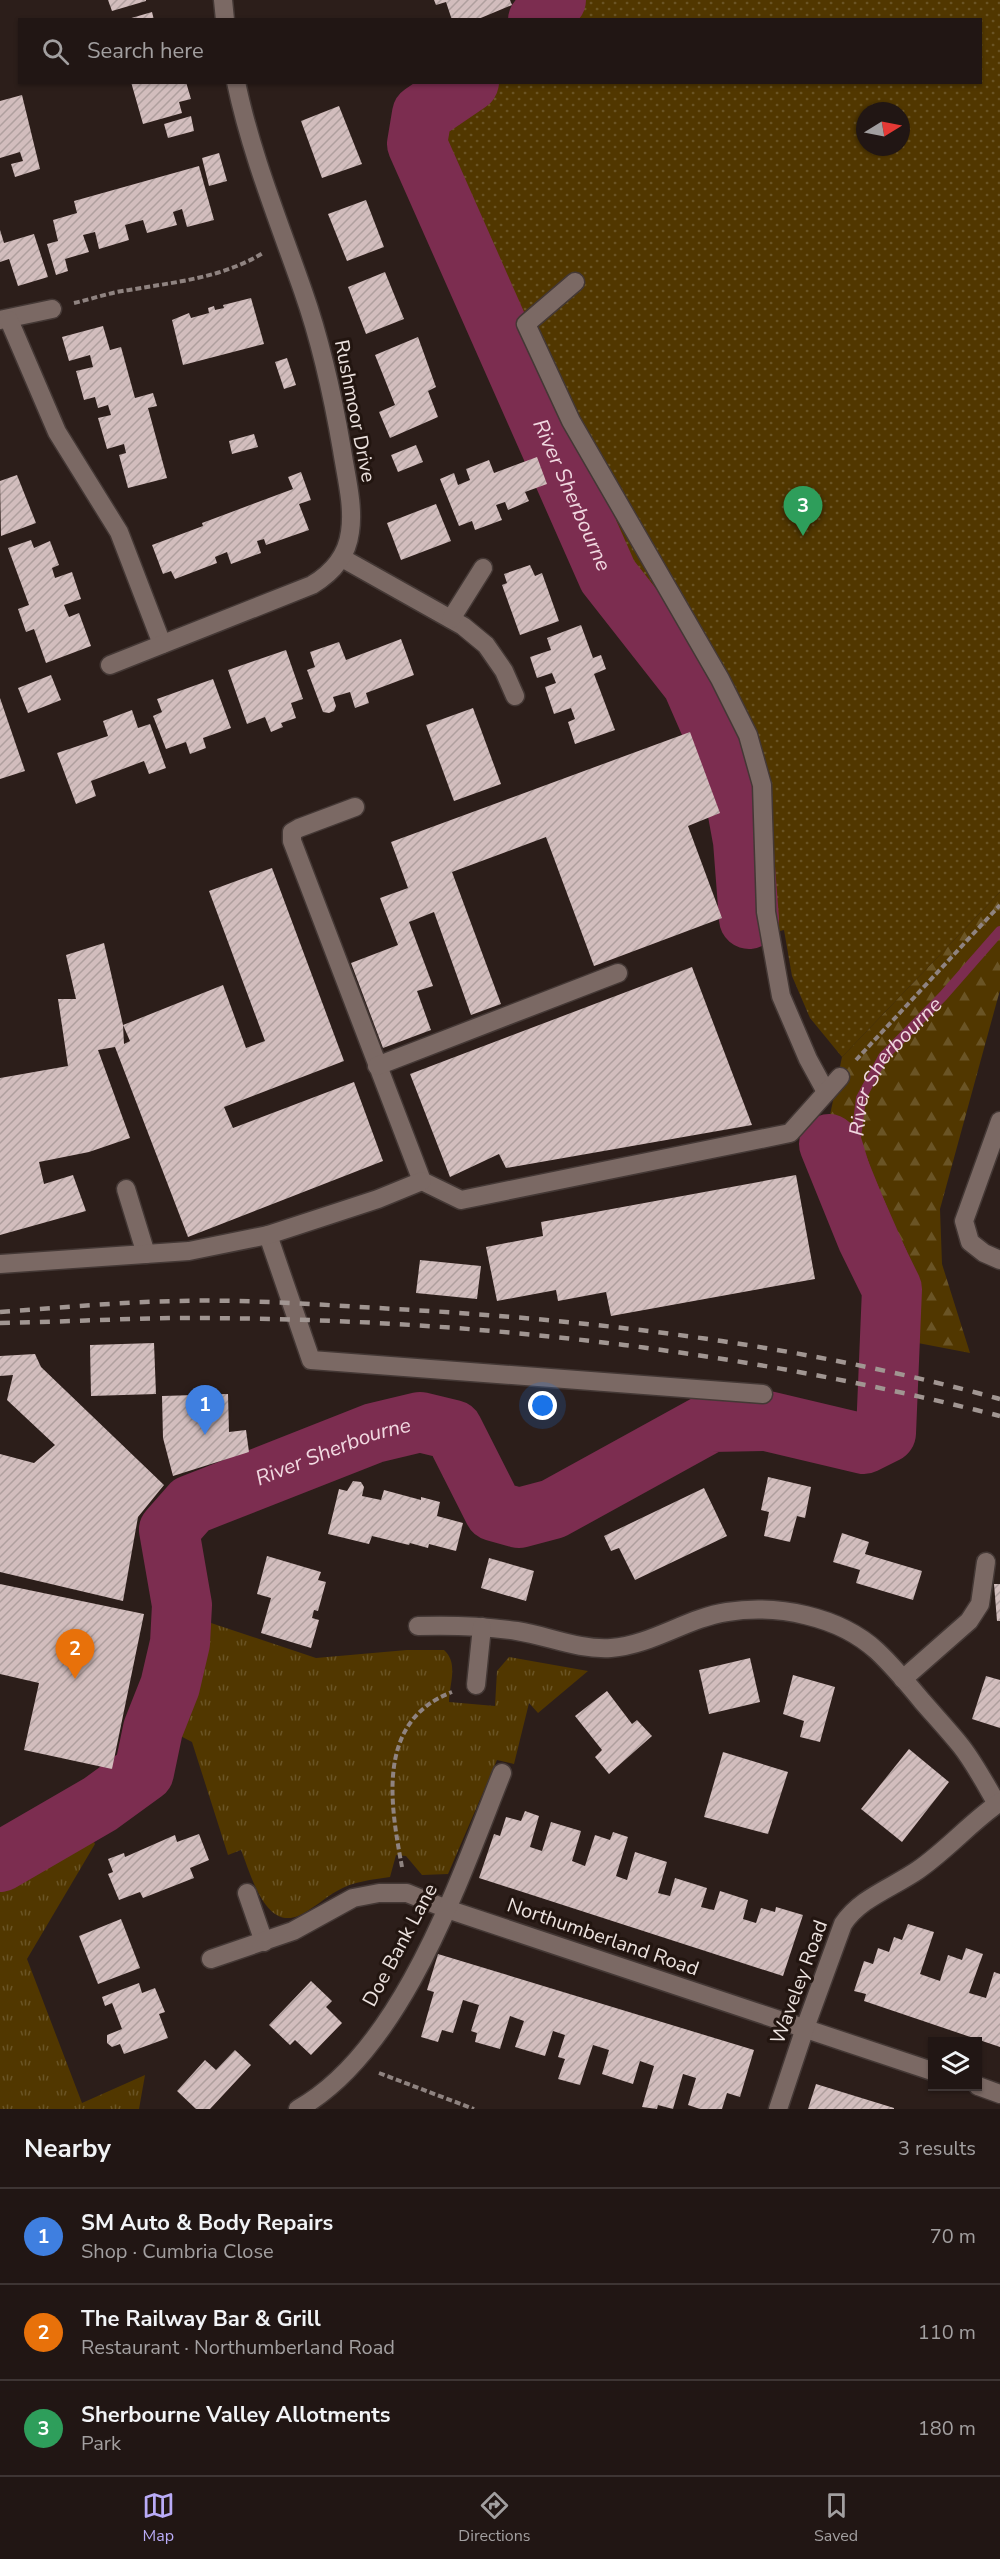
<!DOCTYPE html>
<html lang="en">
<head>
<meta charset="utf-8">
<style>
  :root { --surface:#211614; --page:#2d2322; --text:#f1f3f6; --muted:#a29fa0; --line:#3e3534; --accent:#b9abf7 }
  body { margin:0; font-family:"Nunito Sans",sans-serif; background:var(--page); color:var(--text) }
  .controls { position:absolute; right:18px; bottom:18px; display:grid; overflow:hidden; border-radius:0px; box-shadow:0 2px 4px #0004 }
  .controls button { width:54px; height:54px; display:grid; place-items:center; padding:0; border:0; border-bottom:2px solid var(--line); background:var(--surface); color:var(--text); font:30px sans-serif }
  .compass { position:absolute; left:856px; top:102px; width:54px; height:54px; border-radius:50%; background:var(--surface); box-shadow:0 2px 4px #0004; rotate:80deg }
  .you { position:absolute; left:543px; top:1406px; width:21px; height:21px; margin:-15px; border:4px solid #fff; border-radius:50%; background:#1a73e8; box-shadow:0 0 0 9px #1a73e833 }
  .badge { display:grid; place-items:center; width:39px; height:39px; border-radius:50%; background:var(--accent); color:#fff; font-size:20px; font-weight:700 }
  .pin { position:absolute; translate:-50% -50px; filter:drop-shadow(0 2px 3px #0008) }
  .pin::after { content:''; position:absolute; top:32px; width:21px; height:18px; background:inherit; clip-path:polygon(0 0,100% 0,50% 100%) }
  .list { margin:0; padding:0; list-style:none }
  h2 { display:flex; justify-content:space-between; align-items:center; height:78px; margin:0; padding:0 24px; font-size:26px }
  h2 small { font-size:20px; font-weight:400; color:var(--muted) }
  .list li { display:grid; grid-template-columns:39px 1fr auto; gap:18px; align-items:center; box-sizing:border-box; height:96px; padding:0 24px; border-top:2px solid var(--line) }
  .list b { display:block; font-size:22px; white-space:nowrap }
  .list p { margin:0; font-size:20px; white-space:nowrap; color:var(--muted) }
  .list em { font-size:20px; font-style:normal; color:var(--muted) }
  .icon { flex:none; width:33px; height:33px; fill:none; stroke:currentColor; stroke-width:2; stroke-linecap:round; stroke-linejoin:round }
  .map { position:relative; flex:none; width:1000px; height:2109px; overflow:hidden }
  .search { position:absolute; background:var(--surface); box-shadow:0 2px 4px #0004; left:18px; right:18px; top:18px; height:66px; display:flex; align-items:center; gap:15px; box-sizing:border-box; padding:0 21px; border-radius:0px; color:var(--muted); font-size:22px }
  .sheet { height:366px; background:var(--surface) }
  nav { display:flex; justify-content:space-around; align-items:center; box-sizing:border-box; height:84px; border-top:2px solid var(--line); background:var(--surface); font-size:16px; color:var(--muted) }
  nav a { display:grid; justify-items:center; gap:3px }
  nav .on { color:var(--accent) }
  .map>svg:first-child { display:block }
</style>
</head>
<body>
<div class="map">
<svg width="1000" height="2109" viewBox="0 0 1000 2109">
  <defs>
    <pattern id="grass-tufts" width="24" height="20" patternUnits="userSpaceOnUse" patternTransform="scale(1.5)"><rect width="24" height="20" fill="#513700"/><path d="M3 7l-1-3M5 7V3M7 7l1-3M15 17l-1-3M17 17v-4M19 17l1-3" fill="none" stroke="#6a5425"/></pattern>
    <pattern id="forest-firs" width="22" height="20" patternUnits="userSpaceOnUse" patternTransform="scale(1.5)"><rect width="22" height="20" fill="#513700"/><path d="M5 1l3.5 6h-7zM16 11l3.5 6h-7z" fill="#6a5425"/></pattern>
    <pattern id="garden-dots" width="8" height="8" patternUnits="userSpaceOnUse" patternTransform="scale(1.5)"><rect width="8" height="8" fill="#513700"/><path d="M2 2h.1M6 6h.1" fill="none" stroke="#6a5425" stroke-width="1.8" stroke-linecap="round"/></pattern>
    <pattern id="building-hatch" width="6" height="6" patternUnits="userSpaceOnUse" patternTransform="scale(1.5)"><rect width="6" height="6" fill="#d2bdbd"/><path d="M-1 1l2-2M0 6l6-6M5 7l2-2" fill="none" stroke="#af9f9e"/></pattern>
  </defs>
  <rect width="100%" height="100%" fill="#2c1e1a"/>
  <g fill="url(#grass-tufts)">
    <path d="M190,1616L316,1658L407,1650H444C459,1663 449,1685 449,1702L495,1706L497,1671L509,1657L588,1671L538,1713L529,1703L514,1764L497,1760L448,1874L422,1875L406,1856L396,1855L390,1877C372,1880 353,1881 337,1891C324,1898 312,1910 298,1916C264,1930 250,1871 241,1850L228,1855L192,1742L163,1727L182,1678Z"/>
    <path d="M87,1827L95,1844L27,1959L82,2103L145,2075L139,2109H0V1882Z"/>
  </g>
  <path fill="url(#forest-firs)" d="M1000,892V990L940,1209L942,1264L970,1353L871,1334L874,1290L823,1149L842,1057Z"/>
  <path fill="url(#garden-dots)" fill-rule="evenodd" d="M561,0H1000V892L842,1057L810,1018L792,976L784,930L760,936L748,823L733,753L701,676L620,570L591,502L423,144L427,118L481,83L980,82V20L545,19L560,4ZM865,111H901V147H865Z"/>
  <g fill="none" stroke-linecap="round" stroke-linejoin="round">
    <path stroke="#7c2d50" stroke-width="10" id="s1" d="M892,1289L901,1270L902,1253L866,1171L856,1138L861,1098L883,1057L943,996L1000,931"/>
    <g stroke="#7c2d50" stroke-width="60">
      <path d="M538,20L556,0"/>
      <path id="s2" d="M469,82L422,114L417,144L608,576L692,683L730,770L743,841L749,919"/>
      <path id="s3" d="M0,1862L100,1804L144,1772L153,1729L170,1686L180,1643L182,1605L169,1530L191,1505L374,1433L420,1422L453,1430L494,1511L519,1518L553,1509L711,1422L767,1421L864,1444L886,1433L892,1289L867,1238L829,1144"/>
    </g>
  </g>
  <g fill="url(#building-hatch)">
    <path d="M108,0H146V1L112,11Z"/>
    <path d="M434,0H510L512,5L476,20H452L446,2L436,5Z"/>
    <path d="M152,12L154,20H128V19Z"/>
    <path d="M131,82H186L191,99L179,102L182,113L143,124Z"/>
    <path d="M22,95L40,169L15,177L11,164L23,161L20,152L0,158V101Z"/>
    <path d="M339,106L362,164L322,178L301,121Z"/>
    <path d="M191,116L194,131L168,138L164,124Z"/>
    <path d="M219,153L227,181L209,186L202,158Z"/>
    <path d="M199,166L214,220L187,227L182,209L173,212L177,225L147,233L143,220L125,225L129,240L99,249L95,232L83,235L89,252L65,259L68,271L56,275L47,244L58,241L53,220L77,213L74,201Z"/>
    <path d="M366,200L384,247L347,261L328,214Z"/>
    <path d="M0,230L4,243L34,234L48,277L18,286L9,259L0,262Z"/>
    <path d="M385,272L404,319L366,334L348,287Z"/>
    <path d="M251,298L264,344L183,365L172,320L189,313L191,318L209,313L208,308L214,306L215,310L224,308L223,305Z"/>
    <path d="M103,326L110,350L121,347L135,398L153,393L157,406L148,408L167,478L128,488L119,455L126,453L124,444L107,449L98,418L111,415L108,405L98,408L95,397L84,400L76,371L93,367L90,355L69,361L62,337Z"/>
    <path d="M418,337L436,387L428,391L438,417L390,438L379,412L395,405L375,355Z"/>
    <path d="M287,358L296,385L284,389L275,362Z"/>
    <path d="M254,434L258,447L232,454L229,441Z"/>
    <path d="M416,445L423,462L398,472L391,455Z"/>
    <path d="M537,457L547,484L525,492L529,501L508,510L505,502L496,505L502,520L475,530L472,521L459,526L440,479L454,473L458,485L470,480L466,469L489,460L494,473Z"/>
    <path d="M301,472L311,500L299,504L309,530L266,545L264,539L257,541L261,553L231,564L227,552L215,557L217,563L175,579L171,571L163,574L152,545L203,526L202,523L293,489L288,477Z"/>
    <path d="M17,475L36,523L1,536L0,481Z"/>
    <path d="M436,504L451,541L401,560L387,523Z"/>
    <path d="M31,540L34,548L50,541L59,565L52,568L55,578L72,572L81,599L64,605L69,617L79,613L91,646L46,663L34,629L26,632L18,609L29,605L8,548Z"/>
    <path d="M530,565L535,576L542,573L559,621L520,635L502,585L507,583L504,574Z"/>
    <path d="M581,625L593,658L601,655L606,669L594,674L615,730L575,744L568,722L575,719L571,708L554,714L545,687L556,683L552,673L537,678L530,657L551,650L547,638Z"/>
    <path d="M401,639L414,675L366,693L369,703L355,708L350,692L333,697L336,706L334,711L329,713L323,712L307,670L315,667L310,652L339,642L346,660Z"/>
    <path d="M286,650L303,699L291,703L296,718L281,723L283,727L271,732L265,717L247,724L228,670Z"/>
    <path d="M51,675L61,700L28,713L18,688Z"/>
    <path d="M213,679L231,728L203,738L206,748L190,754L186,742L166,749L153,716L162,712L157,699Z"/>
    <path d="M0,698L25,771L0,779Z"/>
    <path d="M473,708L501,784L454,801L426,725Z"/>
    <path d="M132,710L138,728L150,724L166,768L149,774L144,761L91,781L96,796L76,804L57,753L108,736L103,721Z"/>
    <path d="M690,732L720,813L688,826L722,918L594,966L546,837L452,872L501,1004L471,1015L434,912L409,922L433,986L417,991L431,1030L383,1048L351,963L398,945L380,898L408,888L391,842Z"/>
    <path d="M272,868L344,1061L224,1107L233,1128L354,1082L383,1161L188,1237L115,1047L98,1050L130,1138L89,1152L39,1162L44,1184L73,1175L86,1211L0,1235V1078L68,1066L58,999H76L66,955L104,943L123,1025L124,1044L130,1041L123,1025L223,985L246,1048L265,1041L209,891Z"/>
    <path d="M692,967L752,1125L506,1168L499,1154L450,1177L410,1074Z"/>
    <path d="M796,1175L815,1279L611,1316L606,1292L558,1301L556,1290L497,1301L486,1247L543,1236L541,1222Z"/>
    <path d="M420,1260L481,1266L477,1299L416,1293Z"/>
    <path d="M154,1343L156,1394L91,1396L90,1345Z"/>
    <path d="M35,1354L41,1367L164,1485L138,1517L123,1601L0,1572V1454L34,1463L55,1445L7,1400L13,1375L0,1376V1356Z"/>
    <path d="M228,1394L229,1432L246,1430L249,1452L173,1476L163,1438L162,1396Z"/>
    <path d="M768,1477L811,1487L805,1518L797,1516L790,1542L764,1536L769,1512L761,1510Z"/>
    <path d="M353,1481L361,1482L364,1487L362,1496L381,1500L384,1490L421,1500V1497L440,1502L437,1516L463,1523L456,1551L429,1544L428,1548L410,1543L409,1545L372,1536L369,1544L328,1534L339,1489L347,1491Z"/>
    <path d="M704,1488L727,1536L635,1580L619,1548L611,1551L604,1536Z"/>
    <path d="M842,1533L869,1542L865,1554L922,1571L913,1600L856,1583L860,1570L833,1562Z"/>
    <path d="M267,1556L321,1572L318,1580L326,1582L318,1611L314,1610L312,1618L319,1620L311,1648L261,1633L271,1598L257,1594Z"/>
    <path d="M489,1558L534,1571L526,1601L481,1588Z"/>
    <path d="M0,1584L144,1614L112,1769L24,1750L39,1683L0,1674Z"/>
    <path d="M994,1584H1000V1621H997Z"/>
    <path d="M750,1658L760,1702L709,1714L699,1670Z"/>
    <path d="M793,1675L835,1687L820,1742L800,1737L804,1721L783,1714Z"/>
    <path d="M986,1676L1000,1680V1728L972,1719Z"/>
    <path d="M607,1691L632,1724L637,1720L652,1736L609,1774L595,1757L602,1750L575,1716Z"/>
    <path d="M909,1749L949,1782L902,1842L861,1809Z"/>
    <path d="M723,1752L788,1772L768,1834L704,1817Z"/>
    <path d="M525,1811L539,1816L530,1847L542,1851L551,1822L581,1831L572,1861L585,1866L595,1835L610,1840L613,1832L628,1837L616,1876L627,1880L635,1852L667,1862L658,1893L670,1896L675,1878L707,1888L701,1907L709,1909L714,1910L720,1891L748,1900L743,1919L756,1923L761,1908L775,1912L776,1907L803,1915L783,1976L479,1878L494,1834L500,1836L506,1817L521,1821Z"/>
    <path d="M199,1834L209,1860L190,1868L194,1878L143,1898L140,1892L119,1900L108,1874L113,1872L108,1859L124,1853L125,1857L175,1835L177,1842Z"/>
    <path d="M121,1919L140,1968L98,1984L79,1936Z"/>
    <path d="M908,1924L934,1932L920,1974L940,1981L948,1955L962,1960L966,1948L983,1954L969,1993L986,1998L994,1972L1000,1974V2047L864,2001L866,1994L854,1991L864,1961L873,1964L878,1948L889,1952L894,1937L902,1940Z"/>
    <path d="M438,1954L754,2050L740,2097L727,2093L722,2109H700L688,2105L696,2078L683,2074L673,2109L658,2105L657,2109L642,2107L654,2066L640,2061L633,2084L602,2074L609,2050L593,2045L580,2085L558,2079L565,2059L558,2057L565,2035L553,2031L545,2056L515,2047L524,2021L510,2016L500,2049L475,2042L477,2033L471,2031L479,2005L463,2000L453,2033L442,2030L438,2042L421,2037L434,1992L427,1990Z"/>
    <path d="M311,1981L332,2001L326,2007L342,2023L311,2055L295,2040L290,2045L269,2025Z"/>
    <path d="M139,1983L142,1993L155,1988L165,2012L159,2014L168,2038L124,2054L120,2044L112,2047L107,2043V2035L122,2029L112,2003L105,2006L102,1997Z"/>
    <path d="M235,2050L251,2065L210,2109H196L177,2091L205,2060L216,2070Z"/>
    <path d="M816,2084L894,2108V2109H808Z"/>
  </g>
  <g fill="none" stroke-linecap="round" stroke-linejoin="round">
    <defs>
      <g id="service">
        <path d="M575,282L526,324L571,421L720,679L748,735L762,785L766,912L781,996L808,1059L826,1092"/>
        <path d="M355,807L299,828L292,832V841L422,1181L461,1200L790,1133L840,1077"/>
        <path d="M377,1066L618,973"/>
        <path d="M1000,1121L964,1221L970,1242L984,1253L1000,1260"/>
        <path d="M126,1189L146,1254"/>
        <path d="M268,1235L311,1360L763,1394"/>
        <path d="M0,1264L189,1251L268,1235L378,1199L422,1181"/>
      </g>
      <g id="minor">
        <path d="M223,0L225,20"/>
        <path d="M0,320L52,309"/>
        <path d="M9,320L57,432L119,532L162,644"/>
        <path d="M342,558L463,626L486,645L504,671L515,696"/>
        <path d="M451,619L483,568"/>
        <path d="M110,665L312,585C332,573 347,556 350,532C354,506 346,476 342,450C333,397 321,342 303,291C279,222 251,154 236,82"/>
        <path d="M418,1626C451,1625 484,1626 517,1631C549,1636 578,1650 611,1648C652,1645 687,1618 727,1612C777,1604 839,1616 877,1651C893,1666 908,1684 922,1701C935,1716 949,1731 961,1746C975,1764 986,1785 997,1804"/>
        <path d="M903,1679L969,1621L980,1604L986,1562"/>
        <path d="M476,1685L482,1627"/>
        <path d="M247,1893L264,1942"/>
        <path d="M211,1959L293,1931L353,1898L379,1893H407L447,1909L932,2071"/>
        <path d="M978,2086L1000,2094"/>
        <path d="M298,2109C402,2051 459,1880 502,1773"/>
        <path d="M778,2109L805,2028L843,1924C860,1898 892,1888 918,1870C947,1850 971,1822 1000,1802"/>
      </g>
    </defs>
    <use href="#service" stroke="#443835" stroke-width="21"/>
    <use href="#minor" stroke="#443835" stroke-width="21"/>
    <g stroke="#8f8380" stroke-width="4" stroke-dasharray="6 3" stroke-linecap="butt">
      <path d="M74,303C92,299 111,292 129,290C175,282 222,278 263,253"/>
      <path d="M856,1060L1000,905"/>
      <path d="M402,1867C390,1803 376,1721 452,1692"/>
      <path d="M379,2073L474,2109"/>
    </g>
    <use href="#service" stroke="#7b6964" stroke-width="18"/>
    <use href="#minor" stroke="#7b6964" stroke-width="18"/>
    <g stroke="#a19692" stroke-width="4.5" stroke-dasharray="10 10" stroke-linecap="butt">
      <path d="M0,1312C59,1308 118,1302 177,1301C249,1299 323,1305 395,1309C598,1320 803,1345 1000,1399"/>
      <path d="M0,1323C57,1322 115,1319 172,1318C450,1317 730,1347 1000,1416"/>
    </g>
  </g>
  <g text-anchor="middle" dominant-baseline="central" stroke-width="6" stroke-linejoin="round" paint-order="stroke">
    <g font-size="20" fill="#ece2df" stroke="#221510">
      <text transform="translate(355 411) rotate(79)">Rushmoor Drive</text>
      <text transform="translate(603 1937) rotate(19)">Northumberland Road</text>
      <text transform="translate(400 1945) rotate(-62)">Doe Bank Lane</text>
      <text transform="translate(799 1982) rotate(-70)">Waveley Road</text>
    </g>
    <g font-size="21" font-style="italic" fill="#f1d8e0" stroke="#221510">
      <text stroke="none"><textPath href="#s2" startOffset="471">River Sherbourne</textPath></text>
      <text stroke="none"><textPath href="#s1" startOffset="246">River Sherbourne</textPath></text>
      <text stroke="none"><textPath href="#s3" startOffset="604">River Sherbourne</textPath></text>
    </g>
  </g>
</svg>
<div class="controls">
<button><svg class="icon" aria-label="layers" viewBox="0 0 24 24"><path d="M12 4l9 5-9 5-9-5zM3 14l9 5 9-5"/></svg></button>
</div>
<svg class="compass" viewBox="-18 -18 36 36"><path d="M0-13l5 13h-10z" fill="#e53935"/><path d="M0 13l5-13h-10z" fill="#a29fa0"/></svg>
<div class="you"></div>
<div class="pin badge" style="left:205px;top:1435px;background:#3f7fe0">1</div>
<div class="pin badge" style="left:75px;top:1679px;background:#e8710a">2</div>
<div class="pin badge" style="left:803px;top:536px;background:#2e9e5b">3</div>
<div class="search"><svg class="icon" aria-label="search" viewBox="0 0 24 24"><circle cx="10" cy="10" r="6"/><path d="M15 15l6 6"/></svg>Search here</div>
</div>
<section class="sheet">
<h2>Nearby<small>3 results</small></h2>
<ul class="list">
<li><span class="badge" style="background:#3f7fe0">1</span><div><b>SM Auto &amp; Body Repairs</b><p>Shop · Cumbria Close</p></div><em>70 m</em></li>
<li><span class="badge" style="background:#e8710a">2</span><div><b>The Railway Bar &amp; Grill</b><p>Restaurant · Northumberland Road</p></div><em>110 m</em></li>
<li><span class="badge" style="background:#2e9e5b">3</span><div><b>Sherbourne Valley Allotments</b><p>Park</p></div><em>180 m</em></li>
</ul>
</section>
<nav>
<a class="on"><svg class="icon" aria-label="map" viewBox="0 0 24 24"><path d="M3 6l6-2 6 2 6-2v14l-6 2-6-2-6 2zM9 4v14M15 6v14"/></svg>Map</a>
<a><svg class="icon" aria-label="directions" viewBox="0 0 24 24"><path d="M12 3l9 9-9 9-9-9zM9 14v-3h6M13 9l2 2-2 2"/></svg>Directions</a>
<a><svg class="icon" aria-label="saved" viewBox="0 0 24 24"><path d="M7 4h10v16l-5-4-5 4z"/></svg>Saved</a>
</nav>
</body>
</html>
